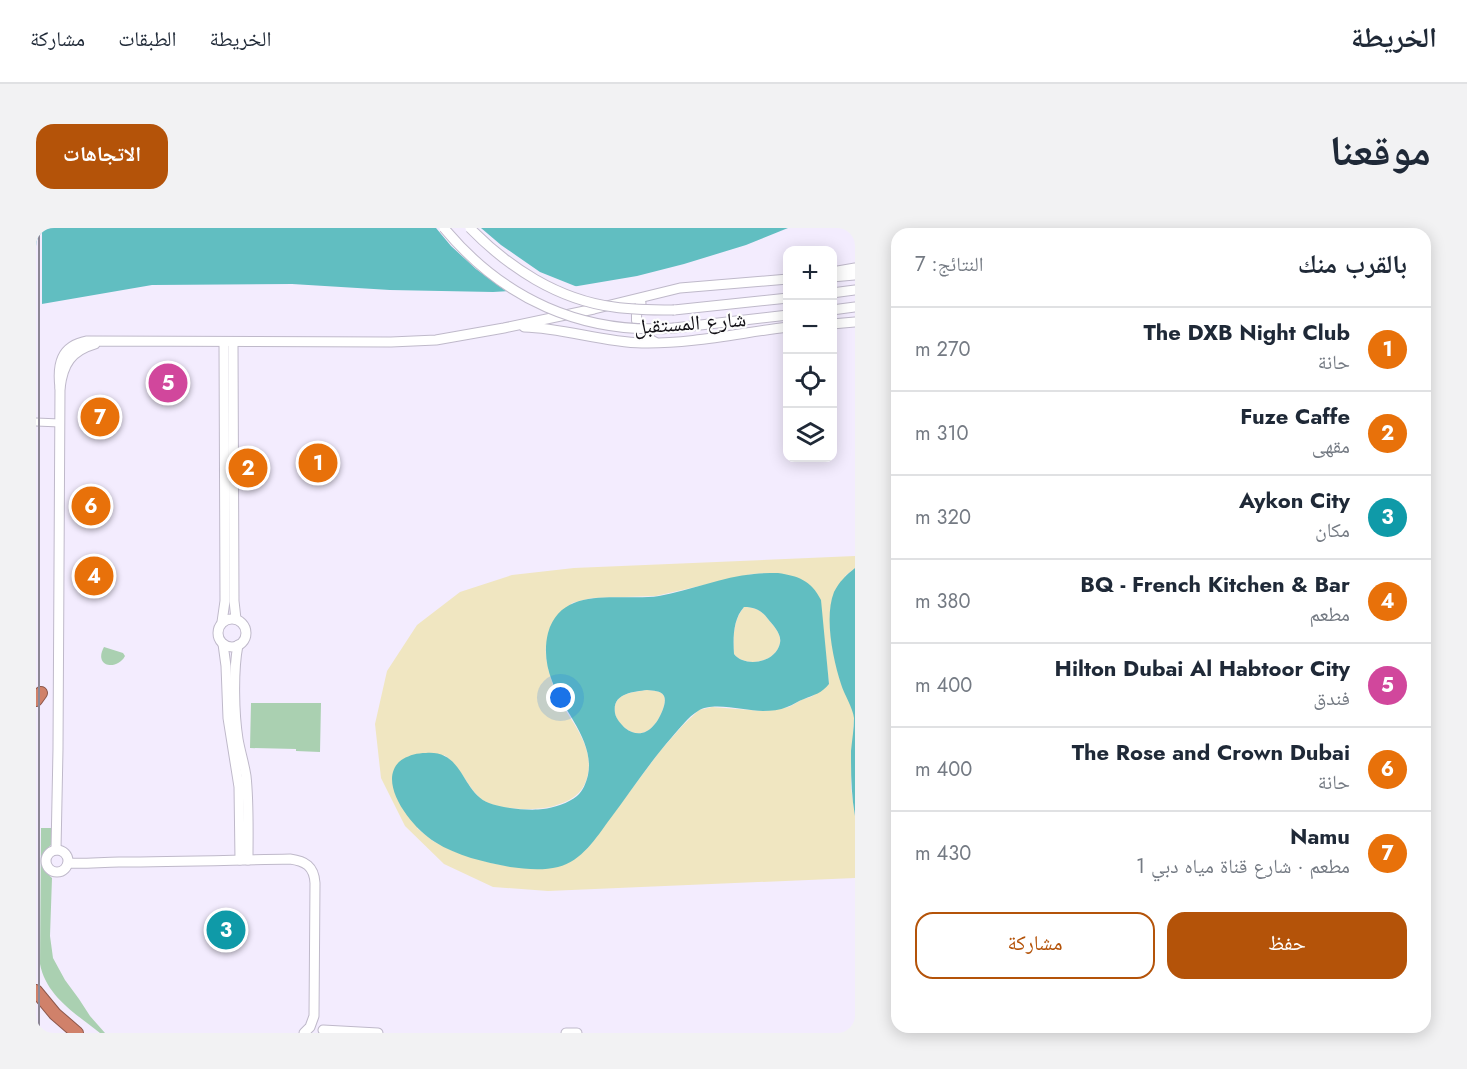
<!DOCTYPE html>
<html lang="ar">
<head>
<meta charset="utf-8">
<style>
  :root { --surface:#fff; --page:#f2f2f3; --text:#1f2937; --muted:#747a83; --line:#e0e1e3; --accent:#b45309 }
  body { margin:0; font-family:Jost,"Noto Naskh Arabic",sans-serif; background:var(--page); color:var(--text); direction:rtl }
  .controls { position:absolute; right:18px; top:18px; display:grid; overflow:hidden; border-radius:12px; box-shadow:0 3px 15px #0003 }
  .controls button { width:54px; height:54px; display:grid; place-items:center; padding:0; border:0; border-bottom:2px solid var(--line); background:var(--surface); color:var(--text); font:30px sans-serif }
  .you { position:absolute; left:525px; top:470px; width:21px; height:21px; margin:-15px; border:4px solid #fff; border-radius:50%; background:#1a73e8; box-shadow:0 0 0 9px #1a73e833 }
  .badge { display:grid; place-items:center; width:39px; height:39px; border-radius:50%; background:var(--accent); color:#fff; font-size:20px; font-weight:700 }
  .pin { position:absolute; translate:-50% -50%; border:3px solid #fff; box-shadow:0 2px 6px #0006 }
  .list { margin:0; padding:0; list-style:none }
  h2 { display:flex; justify-content:space-between; align-items:center; height:78px; margin:0; padding:0 24px; font-size:26px }
  h2 small { font-size:20px; font-weight:400; color:var(--muted) }
  .list li { display:grid; grid-template-columns:39px 1fr auto; gap:18px; align-items:center; box-sizing:border-box; height:84px; padding:0 24px; border-top:2px solid var(--line) }
  .list b { display:block; font-size:22px; white-space:nowrap }
  .list p { margin:0; font-size:20px; white-space:nowrap; color:var(--muted) }
  .list em { font-size:20px; font-style:normal; color:var(--muted) }
  .actions { display:flex; gap:12px; padding:18px 24px }
  .actions a { flex:1; padding:14px 0; border:2px solid var(--accent); border-radius:18px; text-align:center; font-size:21px; color:var(--accent) }
  .actions .main { background:var(--accent); color:#fff }
  .icon { flex:none; width:33px; height:33px; fill:none; stroke:currentColor; stroke-width:2; stroke-linecap:round; stroke-linejoin:round }
  .map { position:relative; flex:none; width:819px; height:805px; overflow:hidden; direction:ltr; border-radius:18px }
  header { display:flex; align-items:center; gap:36px; box-sizing:border-box; height:84px; padding:0 30px; background:var(--surface); border-bottom:2px solid var(--line) }
  header strong { font-size:28px }
  nav { display:flex; gap:33px; margin-inline-start:auto; font-size:21px }
  .intro { display:flex; align-items:center; justify-content:space-between; box-sizing:border-box; height:144px; padding:0 36px }
  h1 { margin:0; font-size:42px }
  .button { padding:15px 27px; border-radius:18px; background:var(--accent); color:#fff; font-size:21px; font-weight:700 }
  main { display:flex; gap:36px; padding:0 36px }
  aside { flex:1; background:var(--surface); border-radius:18px; box-shadow:0 3px 15px #0003 }
  .map>svg:first-child { display:block }
</style>
</head>
<body>
<header>
<strong>الخريطة</strong>
<nav><a>الخريطة</a><a>الطبقات</a><a>مشاركة</a></nav>
</header>
<div class="intro"><h1>موقعنا</h1><a class="button">الاتجاهات</a></div>
<main>
<aside>
<h2>بالقرب منك<small>النتائج: 7</small></h2>
<ul class="list">
<li><span class="badge" style="background:#e8710a">1</span><div><b>The DXB Night Club</b><p>حانة</p></div><em>270 m</em></li>
<li><span class="badge" style="background:#e8710a">2</span><div><b>Fuze Caffe</b><p>مقهى</p></div><em>310 m</em></li>
<li><span class="badge" style="background:#0f9aa8">3</span><div><b>Aykon City</b><p>مكان</p></div><em>320 m</em></li>
<li><span class="badge" style="background:#e8710a">4</span><div><b>BQ - French Kitchen &amp; Bar</b><p>مطعم</p></div><em>380 m</em></li>
<li><span class="badge" style="background:#d1479c">5</span><div><b>Hilton Dubai Al Habtoor City</b><p>فندق</p></div><em>400 m</em></li>
<li><span class="badge" style="background:#e8710a">6</span><div><b>The Rose and Crown Dubai</b><p>حانة</p></div><em>400 m</em></li>
<li><span class="badge" style="background:#e8710a">7</span><div><b>Namu</b><p>مطعم · شارع قناة مياه دبي 1</p></div><em>430 m</em></li>
</ul>
<div class="actions"><a class="main">حفظ</a><a>مشاركة</a></div>
</aside>
<div class="map">
<svg width="819" height="805" viewBox="0 0 819 805">
  <rect width="100%" height="100%" fill="#f3ecfe"/>
  <g fill="#aad0b1">
    <path d="M68,419L87,425L89,428C81,443 57,439 68,419Z"/>
    <path d="M215,475H285L284,524L260,523V521L214,520Z"/>
    <path d="M5,600H18V615C4,623 3,640 16,650L14,708L17,730L29,752L43,771L54,788L69,805H64C40,786 10,768 4,736Z"/>
  </g>
  <g fill="#f0e6c1" fill-rule="evenodd">
    <path d="M819,328V340L809,348L818,489L815,559L819,588V650L512,663L457,659L408,636L369,598L345,550L339,496L351,443L381,397L424,364L476,347L538,340ZM742,345L787,402L793,456L775,469L767,471L753,479L727,483L676,479L663,482L647,497L624,523L551,621L476,639L455,635L417,623L397,613L381,600L408,527C426,539 434,566 450,574C465,582 503,583 518,578C534,573 546,567 551,550C559,522 539,498 525,475C519,464 515,452 512,440C511,434 509,425 510,418C511,411 531,383 536,375L556,370L620,368L716,346Z"/>
    <path d="M708,379C719,379 725,382 732,391C737,397 746,406 744,415C740,435 709,440 698,426C697,410 697,392 708,379Z"/>
    <path d="M611,462C617,463 625,462 628,468C630,472 628,478 627,481C621,498 607,514 589,500C584,496 580,491 579,485C576,465 597,464 611,462Z"/>
  </g>
  <g fill="#61bec1" fill-rule="evenodd">
    <path d="M0,0H752L710,17L648,36L601,48L530,60L457,64L354,62L256,56L116,57L0,77Z"/>
    <path d="M819,340V588C815,566 815,544 815,523C816,512 818,501 818,490C817,480 808,466 805,456C797,431 788,389 798,364C803,354 810,347 819,340Z"/>
    <path d="M742,345C762,348 775,352 785,372L793,456C786,465 778,467 768,471C762,473 757,477 751,479C744,482 735,483 727,483C709,483 677,473 662,483C652,489 644,500 636,509C614,534 595,563 574,591C560,610 546,633 522,639C506,643 489,641 474,639C448,634 421,628 399,614C381,603 356,574 356,551C356,543 360,535 367,531C374,527 381,525 390,525C428,522 425,564 453,575C465,580 493,583 507,581C517,580 533,575 541,568C547,563 550,555 552,547C559,513 527,483 516,453C510,438 508,421 512,405C526,355 586,374 623,368C655,362 686,349 718,346C726,345 734,345 742,345ZM708,379C719,379 725,382 732,391C737,397 746,406 744,415C740,435 709,440 698,426C697,410 697,391 708,379ZM611,462C617,463 625,462 628,468C630,472 628,478 627,481C621,498 607,514 589,500C585,496 580,491 579,485C576,465 597,464 611,462Z"/>
  </g>
  <g fill="#f3ecfe">
    <path d="M0,0H6V79L0,80Z"/>
    <path d="M400,0H445L465,17L504,44L544,60L474,66L440,41L415,18Z"/>
  </g>
  <g fill="none" stroke-linecap="round" stroke-linejoin="round">
    <defs>
      <path id="street" d="M0,194L24,195"/>
      <g id="secondary">
        <path d="M796,44L819,40"/>
        <path d="M796,49L819,47"/>
        <path d="M796,65L819,62"/>
        <path d="M605,75C595,92 602,106 619,114"/>
        <path d="M638,82L752,70"/>
        <path d="M796,82L819,79"/>
        <path d="M796,96L819,94"/>
        <path d="M488,99C528,100 566,114 606,115C655,116 703,105 752,99"/>
        <path d="M638,100L752,87"/>
        <path d="M197,114L198,373L200,391"/>
        <path d="M24,160C21,136 25,118 51,113L355,114L400,112L468,100L558,81L644,60L752,51"/>
        <circle cx="196" cy="405" r="14"/>
        <path d="M186,394L189,373L188,114"/>
        <path d="M187,416L190,438L192,490L203,559L204,632"/>
        <path d="M202,417C197,443 198,485 202,511C204,523 208,535 210,548C213,575 212,604 212,632"/>
        <circle cx="21" cy="633" r="11"/>
        <path d="M20,622L22,521L24,160C27,136 35,123 59,116"/>
        <path d="M32,635C49,636 66,634 83,634C140,634 197,632 254,631C269,633 278,638 279,655L278,788L274,799L268,805"/>
        <path d="M287,802L342,805"/>
        <path d="M530,805H541"/>
      </g>
      <g id="highway">
        <path d="M0,472L5,465"/>
        <path d="M0,763L19,786L41,805"/>
      </g>
    </defs>
    <use href="#street" stroke="#bfb9ca" stroke-width="9"/>
    <use href="#secondary" stroke="#bfb9ca" stroke-width="11"/>
    <use href="#highway" stroke="#8e594d" stroke-width="14"/>
    <use href="#street" stroke="#fff" stroke-width="7"/>
    <use href="#secondary" stroke="#fff" stroke-width="9"/>
    <use href="#highway" stroke="#d0816a" stroke-width="12"/>
    <path stroke="#8c8794" stroke-width="2" d="M3,805V0"/>
    <defs>
      <g id="secondary-bridge">
        <path d="M408,0C467,71 546,107 638,100"/>
        <path d="M434,0C472,39 522,72 578,79C597,82 618,82 638,82"/>
      </g>
    </defs>
    <use href="#secondary-bridge" stroke="#bfb9ca" stroke-width="11" stroke-linecap="butt"/>
    <use href="#secondary-bridge" stroke="#fff" stroke-width="9"/>
  </g>
  <g text-anchor="middle" dominant-baseline="central" stroke-width="4.5" stroke-linejoin="round" paint-order="stroke">
    <g font-size="21" fill="#121016" stroke="#fdfdfd">
      <text transform="translate(654 95) rotate(-4)">شارع المستقبل</text>
    </g>
  </g>
</svg>
<div class="controls">
<button>+</button>
<button>−</button>
<button><svg class="icon" aria-label="locate" viewBox="0 0 24 24"><circle cx="12" cy="12" r="6"/><path d="M12 2v4M12 18v4M2 12h4M18 12h4"/></svg></button>
<button><svg class="icon" aria-label="layers" viewBox="0 0 24 24"><path d="M12 4l9 5-9 5-9-5zM3 14l9 5 9-5"/></svg></button>
</div>
<div class="you"></div>
<div class="pin badge" style="left:282px;top:235px;background:#e8710a">1</div>
<div class="pin badge" style="left:212px;top:240px;background:#e8710a">2</div>
<div class="pin badge" style="left:190px;top:702px;background:#0f9aa8">3</div>
<div class="pin badge" style="left:58px;top:348px;background:#e8710a">4</div>
<div class="pin badge" style="left:132px;top:155px;background:#d1479c">5</div>
<div class="pin badge" style="left:55px;top:278px;background:#e8710a">6</div>
<div class="pin badge" style="left:64px;top:189px;background:#e8710a">7</div>
</div>
</main>
</body>
</html>
